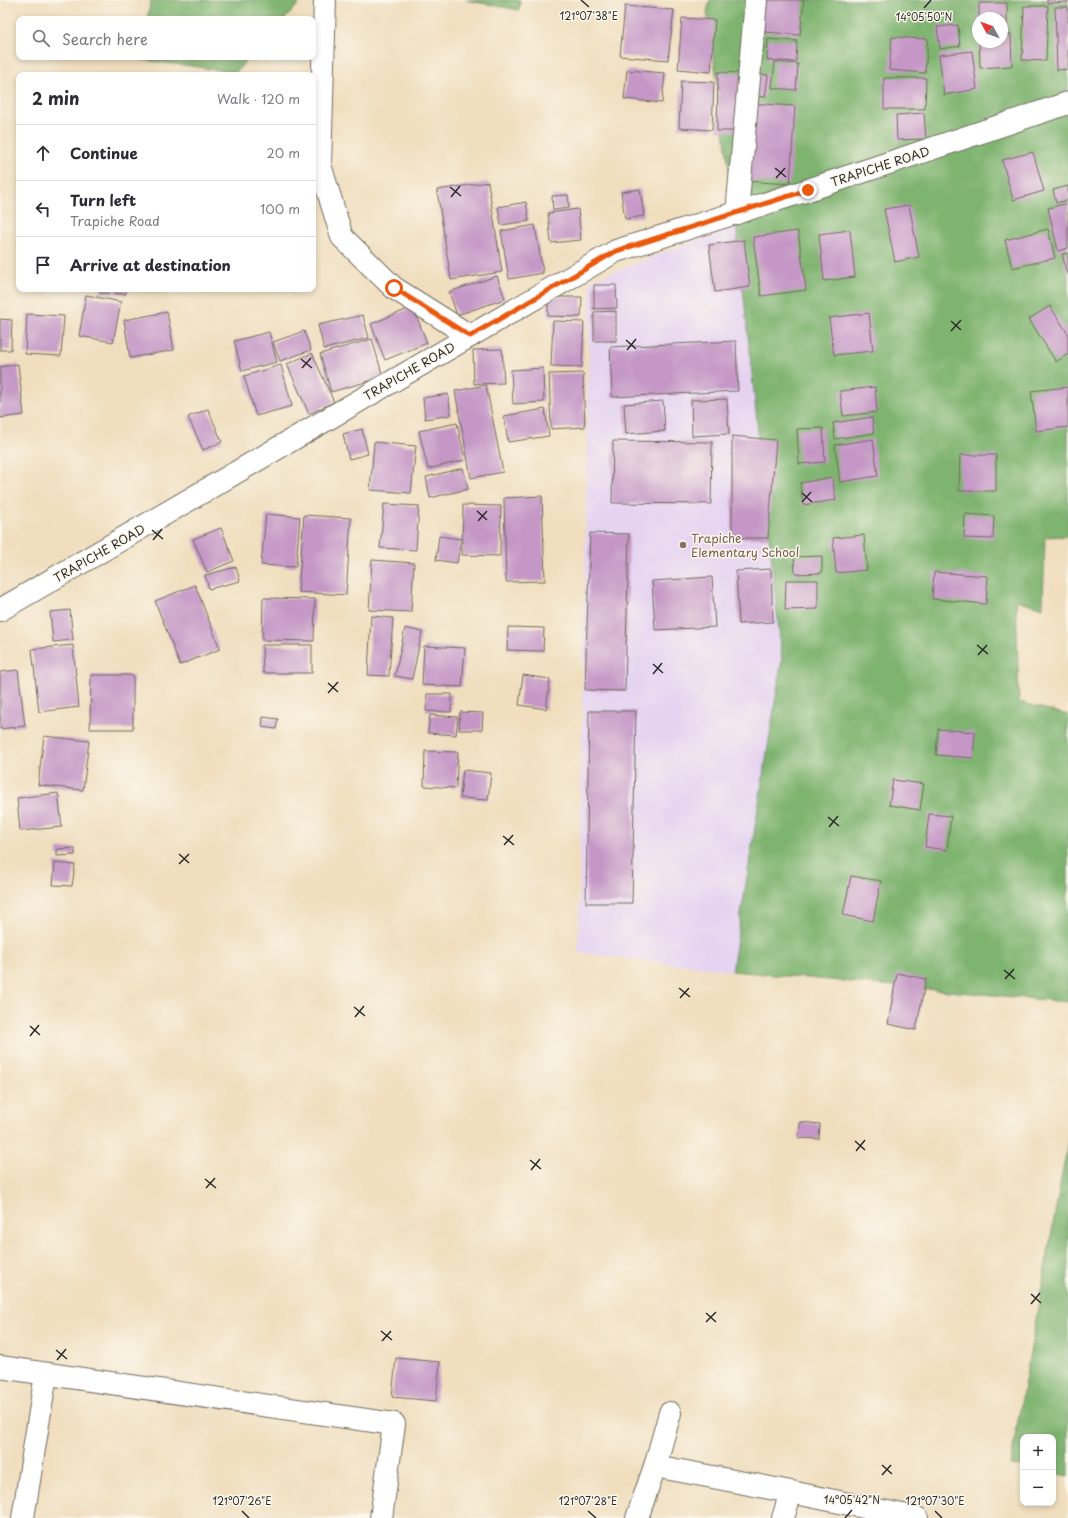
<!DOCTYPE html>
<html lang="en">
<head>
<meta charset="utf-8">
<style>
  :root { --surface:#fff; --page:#f2f2f3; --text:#2b2b33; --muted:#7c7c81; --line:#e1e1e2 }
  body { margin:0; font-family:"Playpen Sans",sans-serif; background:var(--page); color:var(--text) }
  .controls { position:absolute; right:12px; bottom:12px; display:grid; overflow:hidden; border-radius:8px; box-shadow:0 2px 6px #0003 }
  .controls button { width:36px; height:36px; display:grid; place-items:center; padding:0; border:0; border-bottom:1px solid var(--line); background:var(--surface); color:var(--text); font:20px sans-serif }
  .compass { position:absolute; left:972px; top:12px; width:36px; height:36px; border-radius:50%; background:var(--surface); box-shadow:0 2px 6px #0003; rotate:311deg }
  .stop { position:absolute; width:12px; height:12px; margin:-9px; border:3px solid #ea580c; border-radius:50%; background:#fff }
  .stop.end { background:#ea580c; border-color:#fff; box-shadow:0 1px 4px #0008 }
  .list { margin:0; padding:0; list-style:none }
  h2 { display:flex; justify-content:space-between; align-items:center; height:52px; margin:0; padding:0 16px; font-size:17px }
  h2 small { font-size:13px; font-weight:400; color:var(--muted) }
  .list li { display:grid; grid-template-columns:26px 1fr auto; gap:12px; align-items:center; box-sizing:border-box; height:56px; padding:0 16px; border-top:1px solid var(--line) }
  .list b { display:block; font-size:15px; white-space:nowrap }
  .list p { margin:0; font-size:13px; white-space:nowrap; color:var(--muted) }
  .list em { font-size:13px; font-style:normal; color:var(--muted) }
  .icon { flex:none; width:22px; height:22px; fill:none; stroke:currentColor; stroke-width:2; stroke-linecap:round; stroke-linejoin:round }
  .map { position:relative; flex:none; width:1068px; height:1518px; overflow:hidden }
  .search { position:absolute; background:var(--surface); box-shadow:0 2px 6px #0003; left:16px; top:16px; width:300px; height:44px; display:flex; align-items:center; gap:10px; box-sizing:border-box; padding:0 14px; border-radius:8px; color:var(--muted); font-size:15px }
  .panel { position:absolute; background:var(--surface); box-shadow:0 2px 6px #0003; left:16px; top:72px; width:300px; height:220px; border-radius:8px }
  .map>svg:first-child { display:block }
</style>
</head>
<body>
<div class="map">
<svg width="1068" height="1518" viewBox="0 0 1068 1518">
  <rect width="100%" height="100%" fill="#fbf7ec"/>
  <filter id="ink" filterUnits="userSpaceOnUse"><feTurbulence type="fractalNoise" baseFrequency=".025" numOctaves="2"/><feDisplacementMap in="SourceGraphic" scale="8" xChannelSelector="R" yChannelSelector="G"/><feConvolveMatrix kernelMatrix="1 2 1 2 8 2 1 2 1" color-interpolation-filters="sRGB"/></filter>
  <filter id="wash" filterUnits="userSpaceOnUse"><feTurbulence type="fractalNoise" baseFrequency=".012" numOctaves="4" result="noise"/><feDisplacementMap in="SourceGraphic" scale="16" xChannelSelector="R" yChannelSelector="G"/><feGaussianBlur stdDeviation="0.9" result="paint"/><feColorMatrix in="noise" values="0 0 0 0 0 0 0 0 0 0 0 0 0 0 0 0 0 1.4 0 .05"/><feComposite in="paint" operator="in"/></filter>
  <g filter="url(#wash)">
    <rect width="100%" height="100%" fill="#f0debe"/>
    <path fill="#e5d3f1" d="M747,220L782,659L732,971L578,953L590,281Z"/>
    <g fill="#7fb470" stroke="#55704e" fill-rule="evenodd">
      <path d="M151,0H302L285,19H147Z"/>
      <path d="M465,0H520L519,10Z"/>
      <path d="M710,0H1068V536L1045,537L1043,608L1016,600L1019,702L1068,715V1002L732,971L782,659L734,203L707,12ZM978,18H1002V42H978Z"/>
      <path d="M138,57H249L236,72L137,59Z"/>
      <path d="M1068,1141V1476L1053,1473V1437H1023V1467L1010,1465Z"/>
    </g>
    <g id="blocks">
      <g fill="#c597c6">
        <path d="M757,0H804L800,35L754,31Z"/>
        <path d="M1047,0H1068V2L1047,3Z"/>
        <path d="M979,3H1007V29H1002V18H979Z"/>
        <path d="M625,6L674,10L668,60L620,56Z"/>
        <path d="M1024,6H1048L1046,61L1022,60Z"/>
        <path d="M1055,7H1068V69L1057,70Z"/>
        <path d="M682,18L715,20L711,72L678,69Z"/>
        <path d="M958,25L960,46L940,49L937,27Z"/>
        <path d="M1011,34L1012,66L980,68L979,42H1002V35Z"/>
        <path d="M892,37L928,39L925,73L889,70Z"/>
        <path d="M768,39L797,41L796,62L767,60Z"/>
        <path d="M972,51L977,89L944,95L939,55Z"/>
        <path d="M775,62L798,64L796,90L772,88Z"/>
        <path d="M627,70L665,73L662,103L624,99Z"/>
        <path d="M718,72L742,73L740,131H717Z"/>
        <path d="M751,73L768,75L765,97L748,95Z"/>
        <path d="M884,78H926L925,109H884Z"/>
        <path d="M681,81L714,82L712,130L679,128Z"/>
        <path d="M748,103L795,106L790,184L743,181Z"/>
        <path d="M924,113L926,139L897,140L896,115Z"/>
        <path d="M1033,152L1044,191L1013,200L1002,160Z"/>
        <path d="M488,182L502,272L451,280L437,190Z"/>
        <path d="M1068,186V200L1056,203L1053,190Z"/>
        <path d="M640,189L644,216L625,219L621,192Z"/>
        <path d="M568,195L569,208L553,210L552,196Z"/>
        <path d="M526,202L529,221L501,225L498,207Z"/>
        <path d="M1068,203V248L1058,251L1048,208Z"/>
        <path d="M909,205L919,257L895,262L884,209Z"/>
        <path d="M578,209L581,240L551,243L548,213Z"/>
        <path d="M535,225L543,273L509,279L501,231Z"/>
        <path d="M1048,229L1055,258L1012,268L1005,240Z"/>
        <path d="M850,230L855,277L824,281L819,234Z"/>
        <path d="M798,231L806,290L761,296L753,237Z"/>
        <path d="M744,240L750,287L715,292L709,245Z"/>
        <path d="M1068,253V274H1067L1062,254Z"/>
        <path d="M497,276L505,299L457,315L449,292Z"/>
        <path d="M594,285H616L617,308L594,309Z"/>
        <path d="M100,289H126V294L100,293Z"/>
        <path d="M86,295L121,302L113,342L79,336Z"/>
        <path d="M548,297H582L581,317L548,316Z"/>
        <path d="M1050,306L1068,334V354L1056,362L1029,319Z"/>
        <path d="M413,307L427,343L385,360L371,324Z"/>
        <path d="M616,311V341H594V312Z"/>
        <path d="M167,312L174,350L130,358L124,320Z"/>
        <path d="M869,313L873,351L834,355L829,318Z"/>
        <path d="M27,314L64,316L61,356L25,354Z"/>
        <path d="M363,315L369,338L324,349L318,325Z"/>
        <path d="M0,319L12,320L11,350H0Z"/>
        <path d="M553,321L584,322L582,367L551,366Z"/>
        <path d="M304,331L311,350L280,361L273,342Z"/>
        <path d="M269,332L277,362L242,371L234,341Z"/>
        <path d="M372,339L383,377L331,392L320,354Z"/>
        <path d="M736,341L738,391L612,397L610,347Z"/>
        <path d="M502,349L504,383L474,384L473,350Z"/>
        <path d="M312,353L334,402L309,414L287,364Z"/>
        <path d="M18,364L24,415L0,418V367Z"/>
        <path d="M281,365L292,406L256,416L244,376Z"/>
        <path d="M543,368L544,402L513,404L511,370Z"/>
        <path d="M583,373L585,427L551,429L549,374Z"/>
        <path d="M486,385L503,472L471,478L455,391Z"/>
        <path d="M875,387L877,412L843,416L840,391Z"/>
        <path d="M1068,387V427L1036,431L1031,391Z"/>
        <path d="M448,394L451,415L425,419L423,398Z"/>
        <path d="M727,399L729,434L692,436L691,400Z"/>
        <path d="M663,401L665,431L626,434L624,404Z"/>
        <path d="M208,409L222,442L203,450L188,417Z"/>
        <path d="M545,409L549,436L508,442L504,416Z"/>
        <path d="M872,417L874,433L835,439L833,423Z"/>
        <path d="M457,423L465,460L428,469L419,431Z"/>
        <path d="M823,428L825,462L799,464L797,429Z"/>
        <path d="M362,429L368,454L349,459L343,434Z"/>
        <path d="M732,436L776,440L768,538H732Z"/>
        <path d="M873,439L878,476L840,482L835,445Z"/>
        <path d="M613,441L712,442L711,504L612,503Z"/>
        <path d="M374,442L416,446L411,493L370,490Z"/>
        <path d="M960,455H996V491H959Z"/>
        <path d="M463,468L468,489L430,498L426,477Z"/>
        <path d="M832,477L836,500L803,505L800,483Z"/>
        <path d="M542,496L545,581L506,582L504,498Z"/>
        <path d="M384,504L419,506L416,550L380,548Z"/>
        <path d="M463,505L501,506L500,556L462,555Z"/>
        <path d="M266,514L300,517L296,567L261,565Z"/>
        <path d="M965,514L994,516L993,539L964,538Z"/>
        <path d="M304,515L351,518L346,595L298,592Z"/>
        <path d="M221,528L234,561L207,572L193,539Z"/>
        <path d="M590,533L629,534L625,691L585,690Z"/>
        <path d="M864,535L867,570L836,573L833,538Z"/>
        <path d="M439,536L461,539L457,563L436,560Z"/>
        <path d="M822,556V573L795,574L794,557Z"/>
        <path d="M372,560L414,563L411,612L369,610Z"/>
        <path d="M236,567L240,581L209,589L205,575Z"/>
        <path d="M771,569L773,622L739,624L736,571Z"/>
        <path d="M934,572L988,576L986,604L932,599Z"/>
        <path d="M712,577L715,627L655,630L652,581Z"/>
        <path d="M786,580H818V609L785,610Z"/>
        <path d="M195,585L220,649L180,665L155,601Z"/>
        <path d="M263,598L315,599L314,641L262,640Z"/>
        <path d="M70,610L73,640L53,642L50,612Z"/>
        <path d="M371,616L393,618L389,676L368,675Z"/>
        <path d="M508,627L544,628L543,651L507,650Z"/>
        <path d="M405,628L422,632L412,679L395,676Z"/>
        <path d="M73,645L79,707L39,712L32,649Z"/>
        <path d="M262,645H312V673H263Z"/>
        <path d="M424,646L465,648L462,687L422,685Z"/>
        <path d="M18,670L25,726L0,729V672Z"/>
        <path d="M91,675H133V729H90Z"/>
        <path d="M523,675L550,679L546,709L519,705Z"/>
        <path d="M427,694H452L451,712L426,711Z"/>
        <path d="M589,711H636L632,903H586Z"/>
        <path d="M460,712L483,713L482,730H459Z"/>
        <path d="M430,715L458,717L456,735L428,733Z"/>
        <path d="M263,717L278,719L276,729L262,727Z"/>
        <path d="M938,729L975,732L973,758L936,755Z"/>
        <path d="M44,736L89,741L83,790L38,785Z"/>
        <path d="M425,751L458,752L456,788L424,786Z"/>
        <path d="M463,770L491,773L488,800L460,798Z"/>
        <path d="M893,780L924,784L920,810L889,805Z"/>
        <path d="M58,793L62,827L20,831L17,798Z"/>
        <path d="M929,814L951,816L947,850L925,847Z"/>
        <path d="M75,848V855L57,856V849Z"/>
        <path d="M55,863L75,865L72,886L53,885Z"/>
        <path d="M851,876L881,881L873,921L843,915Z"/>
        <path d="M897,973L926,979L916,1030L888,1024Z"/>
        <path d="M800,1122L820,1124L819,1139L799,1138Z"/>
        <path d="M396,1358L440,1362L436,1401L392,1397Z"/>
      </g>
    </g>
  </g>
  <g filter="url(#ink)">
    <use href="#blocks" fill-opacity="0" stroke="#706a5e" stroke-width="1"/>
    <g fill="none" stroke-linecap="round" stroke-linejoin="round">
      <defs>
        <g id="street">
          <path d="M325,0L320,165L342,237L394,288L470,336"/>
          <path d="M737,213L756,0"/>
          <path d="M0,1367L394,1424L381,1518"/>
          <path d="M655,1466L791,1492L917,1518"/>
          <path d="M23,1518L46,1374"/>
          <path d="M637,1518L655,1466L670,1413"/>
          <path d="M783,1518L791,1492"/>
        </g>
        <path id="secondary" d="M0,610L616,251L808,190L1068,103"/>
      </defs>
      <use href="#street" stroke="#706a5e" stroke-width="24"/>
      <use href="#secondary" stroke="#706a5e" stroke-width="24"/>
      <use href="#street" stroke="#fff" stroke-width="22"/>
      <use href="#secondary" stroke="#fff" stroke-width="22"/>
    </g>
  </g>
  <g fill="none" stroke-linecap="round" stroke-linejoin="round" filter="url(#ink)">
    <path stroke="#ea580c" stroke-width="5" d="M394,288L470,336L616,251L808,190"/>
  </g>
  <path fill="none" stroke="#2b2b2b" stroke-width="1.5" d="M581,0L589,7M924,8L931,0M775,168L786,177M776,178L785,168M450,187L461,196M451,197L460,186M951,321L961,330M951,331L961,320M626,340L636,349M627,350L636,339M301,359L312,368M302,368L311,358M802,493L812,502M802,502L811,492M477,511L487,520M478,521L487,511M152,530L163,539M153,540L162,529M977,645L988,654M978,655L987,645M653,664L663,673M653,674L662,663M328,683L338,692M328,693L338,682M828,817L839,826M829,827L838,816M503,836L514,845M504,845L513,835M179,854L189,863M179,864L189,854M1004,970L1015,979M1005,979L1014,969M679,988L690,997M680,998L689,988M354,1007L365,1016M355,1017L364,1006M30,1026L40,1035M30,1036L39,1025M855,1141L865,1150M856,1151L865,1140M530,1160L541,1169M531,1170L540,1159M205,1179L216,1188M206,1188L215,1178M1031,1294L1041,1303M1031,1304L1040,1293M706,1313L716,1322M706,1322L716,1312M381,1331L392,1340M382,1341L391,1331M56,1350L67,1359M57,1360L66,1349M882,1465L892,1474M882,1475L891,1465M242,1511L249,1518M588,1511L596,1518M935,1511L942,1518M845,1518L852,1510"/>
  <circle fill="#8d6e63" stroke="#fbf7ec" stroke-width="1.5" cx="683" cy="545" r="4"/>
  <g text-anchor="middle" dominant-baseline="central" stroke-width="3" stroke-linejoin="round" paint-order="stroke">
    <g font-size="12" fill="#2b2b2b" stroke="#fbf7ec">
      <text transform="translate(880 166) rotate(-18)">TRAPICHE ROAD</text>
      <text transform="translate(409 371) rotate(-30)">TRAPICHE ROAD</text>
      <text transform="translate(99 553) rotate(-30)">TRAPICHE ROAD</text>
    </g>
    <g font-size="12" fill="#785e54" stroke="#fbf7ec" text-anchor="start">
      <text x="691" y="538">Trapiche<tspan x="691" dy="14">Elementary School</tspan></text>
    </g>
  </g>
  <g font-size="10" text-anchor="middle" fill="#2b2b2b" stroke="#fbf7ec" stroke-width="3" stroke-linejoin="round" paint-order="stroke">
    <text x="589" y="20">121°07'38"E</text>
    <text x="924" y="21">14°05'50"N</text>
    <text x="852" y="1504">14°05'42"N</text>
    <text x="242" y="1505">121°07'26"E</text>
    <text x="588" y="1505">121°07'28"E</text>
    <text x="935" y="1505">121°07'30"E</text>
  </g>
</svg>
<div class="controls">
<button>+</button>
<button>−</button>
</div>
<svg class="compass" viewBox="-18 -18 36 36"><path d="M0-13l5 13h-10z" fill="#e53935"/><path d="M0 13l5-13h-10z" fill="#7c7c81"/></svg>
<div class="stop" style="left:394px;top:288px"></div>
<div class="stop end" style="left:808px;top:190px"></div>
<div class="search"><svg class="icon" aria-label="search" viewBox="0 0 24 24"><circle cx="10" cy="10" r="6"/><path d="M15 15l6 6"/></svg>Search here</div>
<section class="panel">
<h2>2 min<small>Walk · 120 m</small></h2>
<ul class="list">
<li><svg class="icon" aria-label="ahead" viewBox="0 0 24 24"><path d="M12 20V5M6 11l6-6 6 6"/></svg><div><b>Continue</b></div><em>20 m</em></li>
<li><svg class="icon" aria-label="left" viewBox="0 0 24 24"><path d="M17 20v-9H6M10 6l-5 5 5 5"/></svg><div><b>Turn left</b><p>Trapiche Road</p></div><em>100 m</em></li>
<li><svg class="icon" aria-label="arrive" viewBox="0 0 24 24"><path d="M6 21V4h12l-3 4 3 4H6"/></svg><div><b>Arrive at destination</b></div></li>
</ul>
</section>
</div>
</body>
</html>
